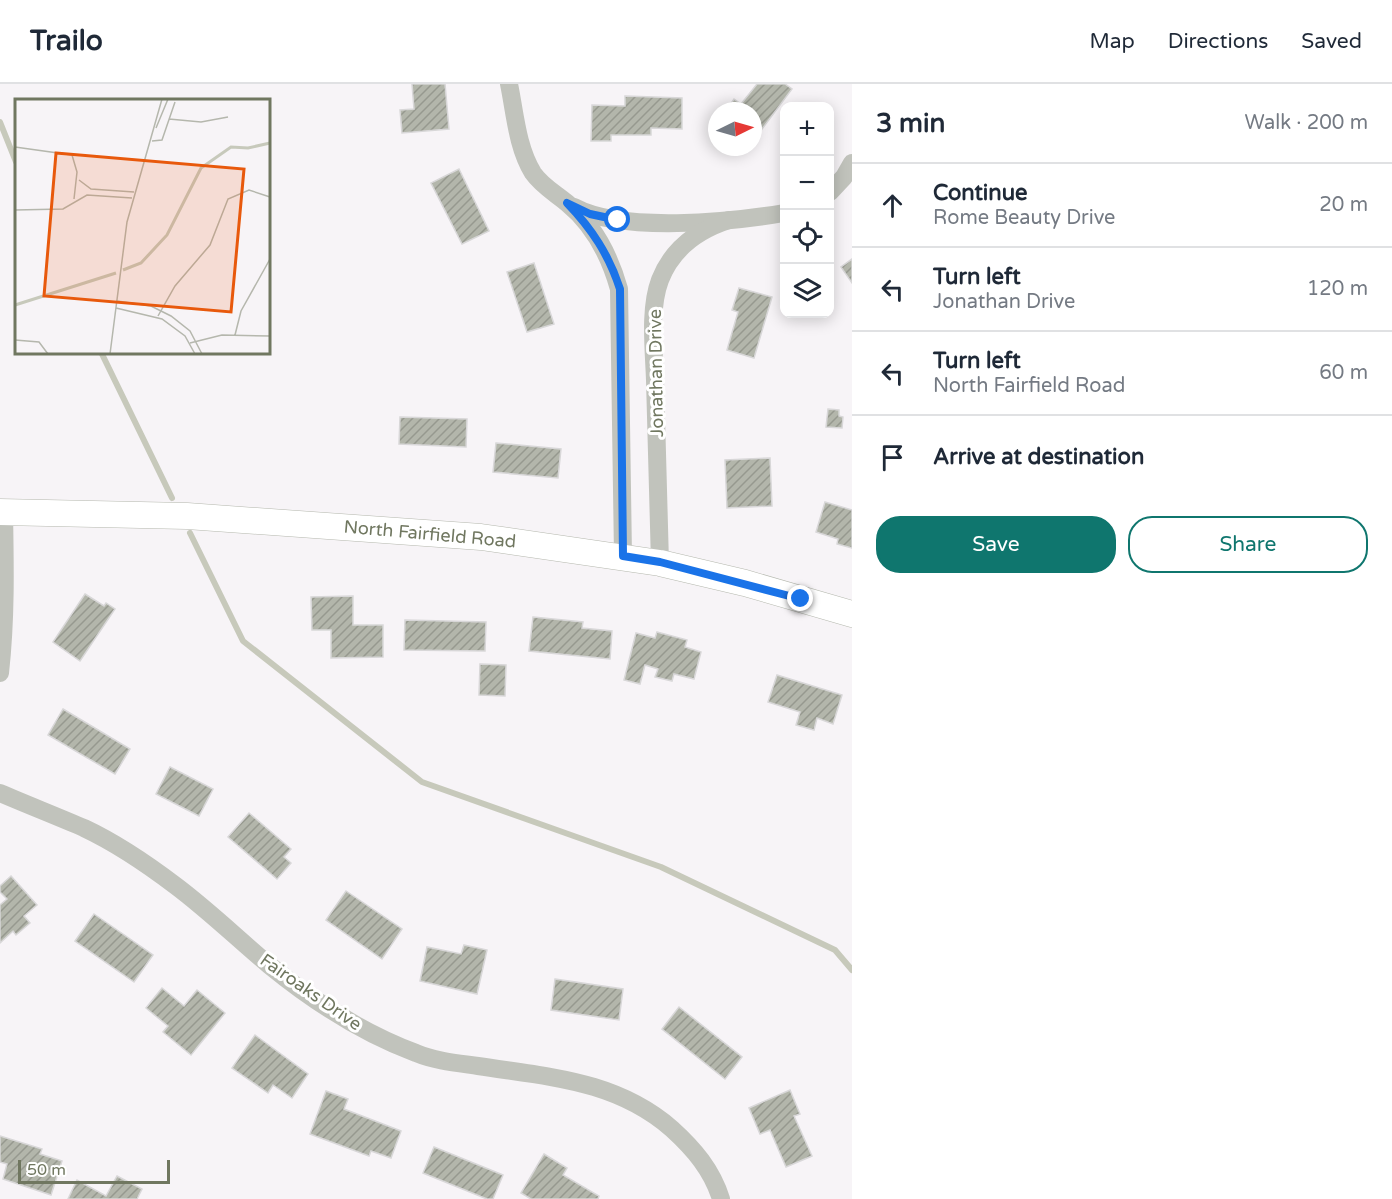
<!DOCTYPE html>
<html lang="en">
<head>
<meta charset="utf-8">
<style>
  :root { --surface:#fff; --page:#f2f2f3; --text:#1f2937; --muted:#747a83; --line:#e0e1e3; --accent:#0f766e }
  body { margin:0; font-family:"Varela Round",sans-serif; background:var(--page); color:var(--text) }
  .controls { position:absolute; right:18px; top:18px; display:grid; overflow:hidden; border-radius:12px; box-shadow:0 3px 15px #0003 }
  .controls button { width:54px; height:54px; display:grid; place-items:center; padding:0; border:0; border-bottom:2px solid var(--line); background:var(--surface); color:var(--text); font:30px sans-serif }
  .compass { position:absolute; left:708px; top:18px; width:54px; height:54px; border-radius:50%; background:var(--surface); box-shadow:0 3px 15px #0003; rotate:85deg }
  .scale { position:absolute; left:18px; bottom:15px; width:152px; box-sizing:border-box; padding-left:6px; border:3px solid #707760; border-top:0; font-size:16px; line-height:21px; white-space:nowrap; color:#707760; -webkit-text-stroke:4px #fff; paint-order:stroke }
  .stop { position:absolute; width:18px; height:18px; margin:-14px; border:4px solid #1a73e8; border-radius:50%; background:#fff }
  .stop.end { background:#1a73e8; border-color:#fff; box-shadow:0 2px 6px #0008 }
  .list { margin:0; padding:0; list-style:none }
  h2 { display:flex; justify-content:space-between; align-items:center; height:78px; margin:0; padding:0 24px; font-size:26px }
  h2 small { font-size:20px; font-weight:400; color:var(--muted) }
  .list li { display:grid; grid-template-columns:39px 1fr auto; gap:18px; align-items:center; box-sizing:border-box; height:84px; padding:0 24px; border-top:2px solid var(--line) }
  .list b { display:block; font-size:22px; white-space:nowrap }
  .list p { margin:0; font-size:20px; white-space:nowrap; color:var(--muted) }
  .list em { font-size:20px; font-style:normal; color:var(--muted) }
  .actions { display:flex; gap:12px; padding:18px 24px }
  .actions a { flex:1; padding:14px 0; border:2px solid var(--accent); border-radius:24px; text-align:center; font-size:21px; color:var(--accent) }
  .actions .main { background:var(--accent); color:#fff }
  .icon { flex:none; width:33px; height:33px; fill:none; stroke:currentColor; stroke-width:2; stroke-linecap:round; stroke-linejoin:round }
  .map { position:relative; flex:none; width:852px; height:1115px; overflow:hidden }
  header { display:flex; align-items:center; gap:36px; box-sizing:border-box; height:84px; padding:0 30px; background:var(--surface); border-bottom:2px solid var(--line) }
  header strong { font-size:28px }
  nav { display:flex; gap:33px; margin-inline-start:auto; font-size:21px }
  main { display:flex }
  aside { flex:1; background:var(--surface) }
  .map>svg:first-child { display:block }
</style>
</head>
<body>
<header>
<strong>Trailo</strong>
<nav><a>Map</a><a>Directions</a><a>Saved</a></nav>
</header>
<main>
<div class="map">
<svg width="852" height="1115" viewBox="0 0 852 1115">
  <defs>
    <pattern id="building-hatch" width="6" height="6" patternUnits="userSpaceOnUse" patternTransform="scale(1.5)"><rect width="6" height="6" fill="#b3b6ab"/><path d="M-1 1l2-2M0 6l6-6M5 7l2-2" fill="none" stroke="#96998f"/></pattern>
  </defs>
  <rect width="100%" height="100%" fill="#f7f4f7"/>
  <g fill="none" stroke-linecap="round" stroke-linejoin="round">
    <g stroke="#c7c9bb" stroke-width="6">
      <path d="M0,38L16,78"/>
      <path d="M101,268L172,414"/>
      <path d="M190,449L243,557L422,698L661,783L835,866L852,886"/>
    </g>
  </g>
  <g fill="url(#building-hatch)" stroke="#d8d7d8" stroke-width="1.5">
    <path d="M412,0H445L449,45L402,49L400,26L414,25Z"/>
    <path d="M757,0H785L792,5L753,57V27H726L734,15L741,20Z"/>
    <path d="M625,12L682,14V45L651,44V51H611V57H591L592,21L625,22Z"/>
    <path d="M459,85L489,147L462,160L431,99Z"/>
    <path d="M852,175V199L841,183Z"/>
    <path d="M534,179L554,240L527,248L507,188Z"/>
    <path d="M739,204L772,213L754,274L727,266L738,228L732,226Z"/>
    <path d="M828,325L839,326V332L843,333L842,344L826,343Z"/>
    <path d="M400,333L467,335L466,363L399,360Z"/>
    <path d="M496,359L561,365L558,394L493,388Z"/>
    <path d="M770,374L772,422L727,424L725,376Z"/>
    <path d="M825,418L852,426V464L837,460L838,455L816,448Z"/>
    <path d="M85,510L104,522L106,519L115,525L80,577L53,558Z"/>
    <path d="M353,512V541H383V573L331,574V546H312L311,513Z"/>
    <path d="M533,533L583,538L582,544L612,547L610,575L529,567Z"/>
    <path d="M405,536L486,538L485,567L404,566Z"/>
    <path d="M657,548L687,556L685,563L701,568L694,595L674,590L672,597L655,593L658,585L645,581L640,600L624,596L636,549L655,554Z"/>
    <path d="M480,580L506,581L505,612L479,611Z"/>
    <path d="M777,591L842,611L833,640L817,634L814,646L796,641L800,628L768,618Z"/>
    <path d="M63,625L130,665L115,690L48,651Z"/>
    <path d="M170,683L213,705L199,732L156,710Z"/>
    <path d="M249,729L291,765L284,773L291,779L277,795L228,753Z"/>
    <path d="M11,792L37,821L24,832L30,839L16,851L13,847L0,859V821L7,815L0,808V802Z"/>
    <path d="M346,807L402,845L382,875L326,836Z"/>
    <path d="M94,830L153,871L134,898L75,857Z"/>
    <path d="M464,861L487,866L477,910L420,897L427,863L461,870Z"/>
    <path d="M555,895L623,905L619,936L551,926Z"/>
    <path d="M162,904L184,922L197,906L225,929L191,971L163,948L168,942L146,924Z"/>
    <path d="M679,923L742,973L725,995L662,945Z"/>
    <path d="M255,951L308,990L292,1014L273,1001L268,1009L232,984Z"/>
    <path d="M790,1006L800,1030L794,1032L812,1072L786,1083L770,1046L760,1050L749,1024Z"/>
    <path d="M326,1007L348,1015L344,1025L401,1047L391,1074L371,1067L369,1072L310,1050Z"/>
    <path d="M0,1052L42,1065L40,1070L62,1077L51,1111L3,1095L7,1080L0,1078Z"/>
    <path d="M434,1063L503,1091L493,1115H487L423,1089Z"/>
    <path d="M544,1070L567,1084L563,1091L599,1112L598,1115H531L521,1109Z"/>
    <path d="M117,1092L142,1105L137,1115H68L77,1096L106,1112Z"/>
  </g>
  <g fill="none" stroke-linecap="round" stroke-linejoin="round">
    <defs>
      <path id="secondary" d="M0,428L187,432L481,453L660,479L745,499L852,530"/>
    </defs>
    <use href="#secondary" stroke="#b5b8ae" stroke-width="27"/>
    <g stroke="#c1c3bc" stroke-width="18">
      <path d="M509,0C515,29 517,63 533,89C542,102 555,109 567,119C594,141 610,173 619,205L623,472"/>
      <path d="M830,108L844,93L852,79"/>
      <path d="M574,123C622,149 731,138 784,129"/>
      <path d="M660,479C658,418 657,357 655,296C654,266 649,225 660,196C672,165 698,146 729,136"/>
      <path d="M0,589C6,535 5,482 4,428"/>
      <path d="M0,709C28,721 56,732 84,744C116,759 147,780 176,802C208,826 238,855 269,881C313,917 362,949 416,969C435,977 457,979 478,982C548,993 616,996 672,1045C694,1065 712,1086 721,1115"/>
    </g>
    <use href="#secondary" stroke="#fff" stroke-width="26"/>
  </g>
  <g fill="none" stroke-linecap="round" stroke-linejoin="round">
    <path stroke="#1a73e8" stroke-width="8" d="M618,136L590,130L567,119C592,145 609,171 620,205L623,472L660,478L801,515"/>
  </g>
  <g text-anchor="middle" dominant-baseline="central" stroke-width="6" stroke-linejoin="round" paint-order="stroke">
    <g font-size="18" fill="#707760" stroke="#fff">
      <text transform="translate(656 289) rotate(-91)">Jonathan Drive</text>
      <text transform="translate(430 450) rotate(5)">North Fairfield Road</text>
      <text transform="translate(311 908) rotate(35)">Fairoaks Drive</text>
    </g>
  </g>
  <g transform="translate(15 15)">
    <rect width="255" height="255" fill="#f7f4f7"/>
    <path fill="none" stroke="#c7c9bb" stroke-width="3" d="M108,171L126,164L152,136L186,69L216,48L233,49L255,44M0,206L101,174"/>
    <path fill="none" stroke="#b5b7ad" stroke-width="1.5" d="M154,20L186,23L213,18M141,29L153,0M137,42L147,41L160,3M0,48L57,56L62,73L59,100M64,81L76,90L119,93M0,111L48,110L72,96L117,99M102,202L136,207L156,217L175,232L187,255M101,209L147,220L170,237L180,255M143,217L160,187L195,146L213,100L234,91L255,98M220,236L226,212L255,160M0,241L24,243L33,255M175,244L207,236L255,237M95,255L112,123L147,0"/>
    <path fill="#e8590c" fill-opacity="0.15" stroke="#e8590c" stroke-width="3" d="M41,54L229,70L216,213L29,197Z"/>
    <rect width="255" height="255" fill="none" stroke="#707760" stroke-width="3"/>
  </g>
</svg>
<div class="controls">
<button>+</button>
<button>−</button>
<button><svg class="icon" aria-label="locate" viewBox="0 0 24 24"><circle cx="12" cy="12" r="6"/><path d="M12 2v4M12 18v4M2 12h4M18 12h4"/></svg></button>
<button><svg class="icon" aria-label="layers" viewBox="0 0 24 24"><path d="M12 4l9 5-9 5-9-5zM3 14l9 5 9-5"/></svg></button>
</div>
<svg class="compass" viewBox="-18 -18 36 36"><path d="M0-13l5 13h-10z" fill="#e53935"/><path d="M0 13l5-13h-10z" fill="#747a83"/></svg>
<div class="scale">50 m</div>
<div class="stop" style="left:618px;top:136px"></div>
<div class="stop end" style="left:801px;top:515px"></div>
</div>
<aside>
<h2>3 min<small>Walk · 200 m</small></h2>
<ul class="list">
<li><svg class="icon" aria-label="ahead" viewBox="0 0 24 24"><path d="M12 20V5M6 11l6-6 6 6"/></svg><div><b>Continue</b><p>Rome Beauty Drive</p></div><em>20 m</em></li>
<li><svg class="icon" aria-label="left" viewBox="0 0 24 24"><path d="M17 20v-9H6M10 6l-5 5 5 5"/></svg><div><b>Turn left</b><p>Jonathan Drive</p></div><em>120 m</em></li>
<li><svg class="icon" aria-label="left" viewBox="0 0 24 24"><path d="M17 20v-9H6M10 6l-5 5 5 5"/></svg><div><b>Turn left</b><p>North Fairfield Road</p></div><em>60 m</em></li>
<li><svg class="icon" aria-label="arrive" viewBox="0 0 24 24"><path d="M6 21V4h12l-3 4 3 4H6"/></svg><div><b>Arrive at destination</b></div></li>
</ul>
<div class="actions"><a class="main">Save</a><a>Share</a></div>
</aside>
</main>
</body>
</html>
